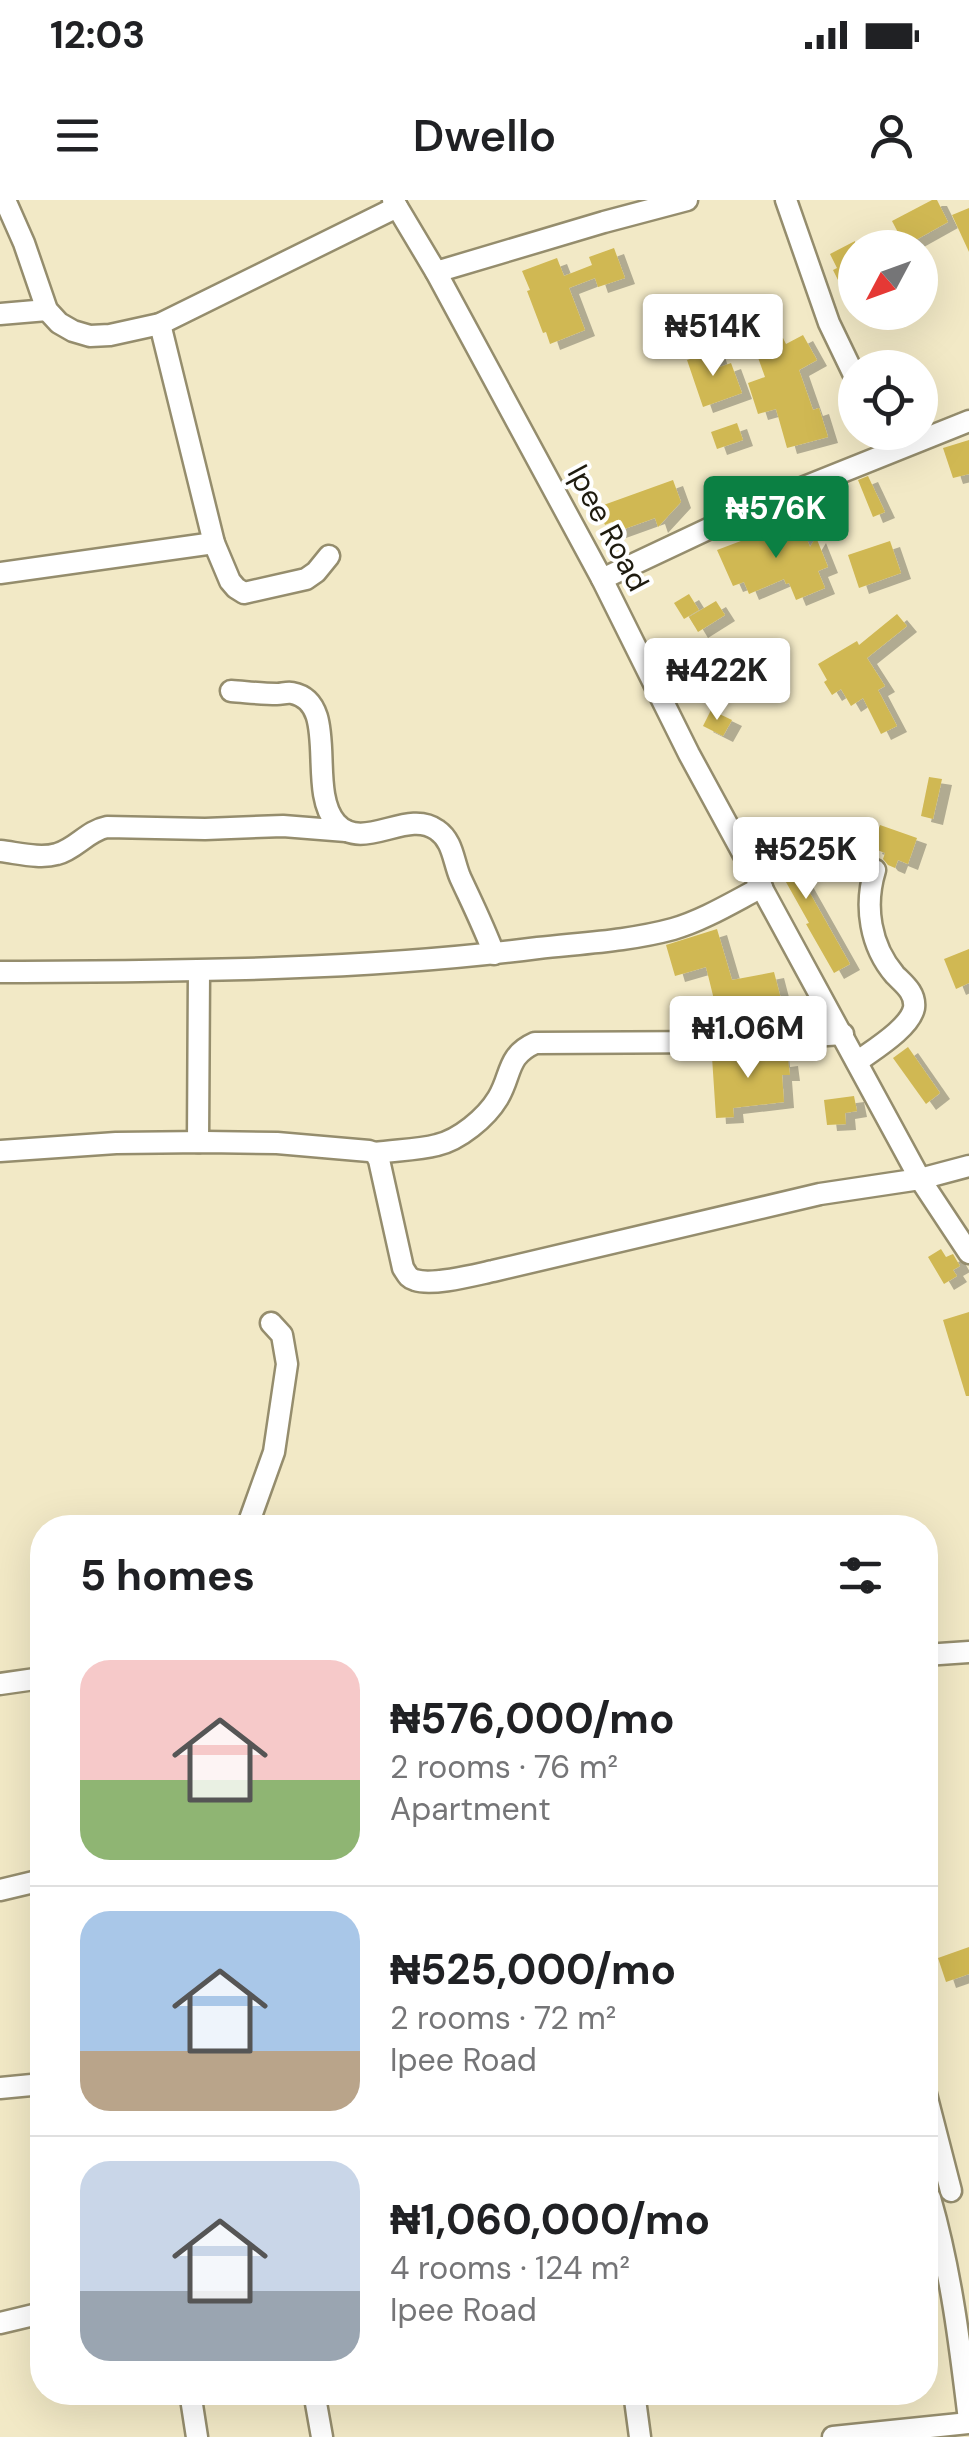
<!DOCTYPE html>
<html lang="en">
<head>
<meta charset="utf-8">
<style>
  body { margin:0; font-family:"DM Sans",sans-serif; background:#f2f2f2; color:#202124; height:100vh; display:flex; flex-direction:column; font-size:38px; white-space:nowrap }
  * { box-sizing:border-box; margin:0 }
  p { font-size:32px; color:#757577 }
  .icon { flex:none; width:55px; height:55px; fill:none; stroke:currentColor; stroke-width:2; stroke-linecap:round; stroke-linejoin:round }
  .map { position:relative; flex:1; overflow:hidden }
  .panel { position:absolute; left:30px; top:1315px; width:908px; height:890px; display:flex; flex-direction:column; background:#fff; border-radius:40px; box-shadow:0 10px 40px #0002 }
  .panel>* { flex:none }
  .needle { width:65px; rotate:229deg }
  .fabs { position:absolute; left:838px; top:30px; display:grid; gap:20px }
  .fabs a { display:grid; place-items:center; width:100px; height:100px; border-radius:50%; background:#fff; box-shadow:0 10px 40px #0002; font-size:50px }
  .price { position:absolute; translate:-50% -85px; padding:0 22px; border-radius:10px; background:#fff; color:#222; font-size:32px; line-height:65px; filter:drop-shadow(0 2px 5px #0008) }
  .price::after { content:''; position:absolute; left:50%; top:60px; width:30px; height:22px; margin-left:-15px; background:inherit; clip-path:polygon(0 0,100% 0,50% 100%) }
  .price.current { background:#0b8043; color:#fff }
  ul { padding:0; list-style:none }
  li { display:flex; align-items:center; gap:30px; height:250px; padding:0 50px }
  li+li { border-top:2px solid #e0e0e0 }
  li span { display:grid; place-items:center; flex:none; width:280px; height:200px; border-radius:30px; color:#555 }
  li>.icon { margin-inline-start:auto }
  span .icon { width:120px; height:120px; fill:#fffc; stroke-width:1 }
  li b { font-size:42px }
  h2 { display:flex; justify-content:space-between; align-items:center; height:120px; padding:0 50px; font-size:42px }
  .status { display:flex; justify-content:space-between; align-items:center; height:70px; padding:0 50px; background:#fff; direction:ltr }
  .status svg { height:28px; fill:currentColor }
  header { display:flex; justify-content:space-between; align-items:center; height:130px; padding:0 50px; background:#fff; font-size:45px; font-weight:600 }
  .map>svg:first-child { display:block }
  .building { fill:#d0b853; filter:url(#shadow) }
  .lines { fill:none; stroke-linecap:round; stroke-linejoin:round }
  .street-casing { stroke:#958d6d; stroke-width:25 }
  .street { stroke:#fff; stroke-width:20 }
  .labels { text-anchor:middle; stroke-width:8; stroke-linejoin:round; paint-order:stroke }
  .street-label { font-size:30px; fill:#1e1b0f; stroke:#fff }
</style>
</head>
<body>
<div class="status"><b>12:03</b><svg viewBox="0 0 49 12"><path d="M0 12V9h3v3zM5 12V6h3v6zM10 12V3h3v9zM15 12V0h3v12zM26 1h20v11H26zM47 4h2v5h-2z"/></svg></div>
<header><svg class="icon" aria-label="menu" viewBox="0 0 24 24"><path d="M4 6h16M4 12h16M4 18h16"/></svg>Dwello<svg class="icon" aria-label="person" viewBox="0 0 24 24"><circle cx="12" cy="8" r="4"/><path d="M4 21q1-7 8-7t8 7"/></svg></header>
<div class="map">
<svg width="969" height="2237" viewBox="0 0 969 2237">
  <defs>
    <filter id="shadow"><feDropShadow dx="10" dy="6" stdDeviation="0" flood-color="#0004"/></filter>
  </defs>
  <rect width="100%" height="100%" fill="#f2e9c6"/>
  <!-- building -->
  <g class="building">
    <polygon points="932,0 937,0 948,22 905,46 892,21"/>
    <polygon points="969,8 969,52 952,15"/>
    <polygon points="855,41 855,98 844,79 839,82 833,70 837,68 830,54"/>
    <polygon points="614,48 625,78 598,87 595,78 569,88 585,130 550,144 546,132 543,133 527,91 530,90 522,71 557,58 564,76 592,65 589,57"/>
    <polygon points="767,133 770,143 783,138 786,144 803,135 817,160 799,170 813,210 819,208 828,237 787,248 776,209 758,214 748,183 765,177 751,138"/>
    <polygon points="715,151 720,167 731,163 742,193 703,207 687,160"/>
    <polygon points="737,223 743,240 717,249 711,232"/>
    <polygon points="969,240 969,274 953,278 943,248"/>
    <polygon points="868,276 885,312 873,317 858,280"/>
    <polygon points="673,280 681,302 658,327 655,318 616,332 612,322 605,325 598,307"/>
    <polygon points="799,319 810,347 816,337 828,367 818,371 825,388 796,400 789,383 786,384 784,379 749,394 744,382 733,386 717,350"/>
    <polygon points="890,341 901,373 859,388 848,355"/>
    <polygon points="689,394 699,410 684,419 674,403"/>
    <polygon points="716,401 725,415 698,432 689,417"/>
    <polygon points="897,414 907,426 867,458 885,486 878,490 897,526 881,534 863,498 851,506 841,489 832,495 824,482 827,480 818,464 857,441 859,445"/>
    <polygon points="709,451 721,475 698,487 686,463"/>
    <polygon points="711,510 732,520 723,536 703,526"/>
    <polygon points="929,577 942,579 933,619 921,616"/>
    <polygon points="880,625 917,638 908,664 898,660 895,668 888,665 883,659 885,653 872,648"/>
    <polygon points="772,626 850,764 834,773 806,724 809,723 759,634"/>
    <polygon points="717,729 732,780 774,772 781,799 743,808 744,814 719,820 706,767 675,776 666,745"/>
    <polygon points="969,749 969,783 956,789 944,759"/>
    <polygon points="908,847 940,893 926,904 893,858"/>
    <polygon points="779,852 780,861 788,860 790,875 782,875 784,902 733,908 734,917 716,918 712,857"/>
    <polygon points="854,896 857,911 845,913 846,924 827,925 824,900"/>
    <polygon points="941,1049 946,1057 953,1054 960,1066 953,1070 957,1076 944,1084 928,1057"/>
    <polygon points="969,1112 969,1196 966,1196 943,1120"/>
    <polygon points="969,1747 969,1774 946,1782 938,1758"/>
  </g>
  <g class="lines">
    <!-- street casing -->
    <g class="street-casing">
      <g id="street">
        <polyline points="5,0 24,43 47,110 59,123 73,131 90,136 110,135 160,124 397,7"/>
        <polyline points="393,0 436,72 602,379 689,554 920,979 969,1053"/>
        <polyline points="786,0 829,123 855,177"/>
        <polyline points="436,72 604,22 687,0"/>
        <polyline points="0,114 47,110"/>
        <polyline points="160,124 214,343 230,381 236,388 244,393 306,379 316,372 329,356"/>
        <polyline points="0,373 214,343"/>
        <polyline points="602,379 757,306 969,221"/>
        <path d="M231,491c15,1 31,3 46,3 5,0 10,-2 15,-1 49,9 14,96 44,130 27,30 71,-15 101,7 16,11 16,30 23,47 12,26 24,50 34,77"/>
        <path d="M0,651c18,2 40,8 57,3 19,-5 30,-23 50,-27l98,2 78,-3 63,5"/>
        <path d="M0,772c179,-1 360,-1 538,-24 44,-5 91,-7 135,-19 31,-9 60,-27 89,-42"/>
        <path d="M857,862c16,-12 53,-34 57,-54 2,-15 -10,-24 -19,-33 -25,-29 -31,-69 -20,-105"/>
        <polyline points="198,942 199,771"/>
        <path d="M0,951l116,-8 89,-1 72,1 92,8 6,2 4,7 24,108c4,6 5,10 12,12 18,6 59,-5 78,-9l327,-77 100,-15 49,-13"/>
        <path d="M375,953c20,-3 43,-3 62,-8 22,-5 49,-27 61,-47 14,-23 8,-42 37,-55l186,-1 122,-8"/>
        <polyline points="249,1328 250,1319 274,1252 287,1164 282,1135 271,1123"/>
        <polyline points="925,1455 969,1452"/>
        <polyline points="0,1484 42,1478"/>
        <polyline points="0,1690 42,1680"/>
        <polyline points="0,1888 42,1884"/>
        <polyline points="925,1890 951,1991"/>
        <path d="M930,1998c21,73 30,147 39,222"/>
        <polyline points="0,2123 42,2113"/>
        <polyline points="190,2192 197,2237"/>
        <polyline points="314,2192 322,2237"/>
        <polyline points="634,2192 640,2237"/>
        <polyline points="833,2237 969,2223"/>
      </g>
    </g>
    <!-- street -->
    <use href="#street" class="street"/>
  </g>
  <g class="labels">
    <!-- street labels -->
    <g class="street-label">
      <text transform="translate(608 328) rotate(62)" y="10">Ipee Road</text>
    </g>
  </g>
</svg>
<div class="fabs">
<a><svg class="needle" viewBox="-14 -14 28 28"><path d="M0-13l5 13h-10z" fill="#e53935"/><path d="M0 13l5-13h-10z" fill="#757577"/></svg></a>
<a><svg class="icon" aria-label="locate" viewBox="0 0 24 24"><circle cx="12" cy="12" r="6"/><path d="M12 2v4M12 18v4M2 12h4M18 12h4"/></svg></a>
</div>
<b class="price" style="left:713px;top:179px">₦514K</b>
<b class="price current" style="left:776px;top:361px">₦576K</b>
<b class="price" style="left:717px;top:523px">₦422K</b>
<b class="price" style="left:806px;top:702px">₦525K</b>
<b class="price" style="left:748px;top:881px">₦1.06M</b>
<section class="panel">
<h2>5 homes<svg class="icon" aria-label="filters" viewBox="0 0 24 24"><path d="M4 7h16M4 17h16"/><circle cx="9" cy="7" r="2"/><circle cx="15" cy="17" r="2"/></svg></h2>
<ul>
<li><span style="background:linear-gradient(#f6c9c9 60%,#8fb573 0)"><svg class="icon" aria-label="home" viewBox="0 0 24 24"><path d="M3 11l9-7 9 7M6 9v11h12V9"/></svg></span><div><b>₦576,000/mo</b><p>2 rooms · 76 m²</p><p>Apartment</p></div></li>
<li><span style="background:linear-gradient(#a9c7e8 70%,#b9a48a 0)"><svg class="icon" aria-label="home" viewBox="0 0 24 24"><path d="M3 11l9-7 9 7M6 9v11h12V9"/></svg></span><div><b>₦525,000/mo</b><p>2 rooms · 72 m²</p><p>Ipee Road</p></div></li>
<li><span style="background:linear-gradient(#c9d6e8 65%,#9aa5b1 0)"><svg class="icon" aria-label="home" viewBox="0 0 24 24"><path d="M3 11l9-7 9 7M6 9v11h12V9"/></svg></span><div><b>₦1,060,000/mo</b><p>4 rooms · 124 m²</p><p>Ipee Road</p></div></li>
</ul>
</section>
</div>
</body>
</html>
